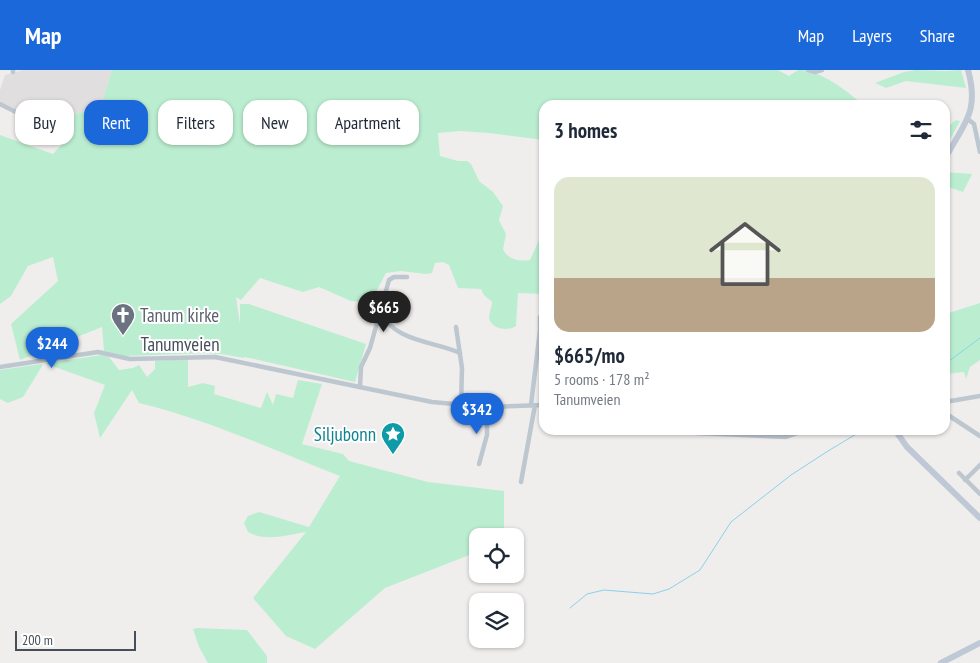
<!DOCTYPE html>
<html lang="en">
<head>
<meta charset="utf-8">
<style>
  body { margin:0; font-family:"PT Sans Narrow",sans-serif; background:#f2f2f3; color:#1f2937; height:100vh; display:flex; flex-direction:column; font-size:19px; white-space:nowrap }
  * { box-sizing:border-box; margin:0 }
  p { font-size:16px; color:#747a83 }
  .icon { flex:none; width:28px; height:28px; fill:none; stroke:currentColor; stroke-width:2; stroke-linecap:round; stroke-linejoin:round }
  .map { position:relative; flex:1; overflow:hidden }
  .panel { position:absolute; left:539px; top:30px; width:411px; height:335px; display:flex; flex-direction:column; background:#fff; border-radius:15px; box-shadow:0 1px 4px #0004 }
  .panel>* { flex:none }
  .banner { position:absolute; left:15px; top:30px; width:449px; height:45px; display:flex; gap:10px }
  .fabs { position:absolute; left:469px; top:458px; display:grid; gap:10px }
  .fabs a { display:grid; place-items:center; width:55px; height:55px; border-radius:10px; background:#fff; box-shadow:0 1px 4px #0004; font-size:25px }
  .scale { position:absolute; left:15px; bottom:12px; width:121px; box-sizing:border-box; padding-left:5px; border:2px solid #454f5a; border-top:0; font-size:14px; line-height:18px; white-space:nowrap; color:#454f5a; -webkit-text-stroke:4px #fff; paint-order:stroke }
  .price { position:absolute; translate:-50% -42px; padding:0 11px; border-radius:18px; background:#1b68db; color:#fff; font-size:16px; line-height:32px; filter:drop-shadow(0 1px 2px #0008) }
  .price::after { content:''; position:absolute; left:50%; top:30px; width:15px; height:11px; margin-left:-8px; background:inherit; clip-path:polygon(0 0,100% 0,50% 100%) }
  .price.on { background:#222; color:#fff }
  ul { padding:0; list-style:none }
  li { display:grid; align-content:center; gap:10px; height:265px; padding:0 15px }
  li+li { border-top:1px solid #e0e1e3 }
  li span { display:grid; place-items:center; height:155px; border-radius:15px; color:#555 }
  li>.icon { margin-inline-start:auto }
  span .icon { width:90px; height:90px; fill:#fffc; stroke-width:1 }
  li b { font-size:21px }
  h2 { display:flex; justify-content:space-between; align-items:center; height:60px; padding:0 15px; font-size:21px }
  .chip { padding:0 18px; border-radius:15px; background:#fff; box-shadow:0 1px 4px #0004; font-size:18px; line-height:45px }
  .chip.on { background:#1b68db; color:#fff }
  header { display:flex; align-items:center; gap:30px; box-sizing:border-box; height:70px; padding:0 25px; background:#1b68db; color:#fff }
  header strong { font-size:24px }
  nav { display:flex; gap:28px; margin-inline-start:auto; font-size:18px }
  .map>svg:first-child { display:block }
  .education { fill:#e1dedf }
  .green { fill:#bbeed0 }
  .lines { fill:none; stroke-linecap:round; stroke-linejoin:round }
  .stream { stroke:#88d2ea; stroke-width:1 }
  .street { stroke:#bdc7cf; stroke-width:4.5 }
  .secondary { stroke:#bfc9d6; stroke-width:6 }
  .labels { text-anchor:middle; stroke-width:4; stroke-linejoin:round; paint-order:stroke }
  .worship-label { font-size:19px; fill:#5b616d; stroke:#fff; text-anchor:start }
  .street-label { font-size:19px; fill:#454f5a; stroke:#fff }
  .culture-label { font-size:19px; fill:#0d838f; stroke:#fff; text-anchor:end }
</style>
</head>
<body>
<header>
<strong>Map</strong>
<nav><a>Map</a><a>Layers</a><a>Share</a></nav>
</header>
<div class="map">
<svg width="980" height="593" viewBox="0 0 980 593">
  <rect width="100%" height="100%" fill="#f0eded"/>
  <!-- education -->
  <polygon class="education" points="23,0 112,0 101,36 87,42 63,45 46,44 31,38 23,39 21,42 0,32 0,20 5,5"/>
  <!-- green -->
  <g class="green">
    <path d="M112,0h666l11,6c3,-2 7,-5 10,-6 23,0 48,22 65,35h-320v35l-55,-7 -29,-2 -22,2 2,23 18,5h9l4,3 8,17 14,11 10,14 -4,14 7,14 -3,15c4,10 17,13 27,11l9,-20 5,-4v58l-26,-1 -2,33c-8,6 -25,3 -27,-8 0,-6 3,-11 3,-16l-8,-7 -3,-6 -23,-1 -9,-23 -6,-3 -8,1 -3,10 -6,1 -25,-3 -15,2 -10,19 -9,10 -16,-1 -32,-14 -16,5 -43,-14 -19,22 -5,-3 4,27v-20h9l117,40 -11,38 -110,-25 -1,1 -22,-4 -17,-1 -80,3 -21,-5 -2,-24 -82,33 -9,-36 47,-43 -5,-24 -25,9 -17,30 -11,8v-169l53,19 11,-12 2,-6 -45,-24 2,-3c10,-3 14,3 23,5 17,4 39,-1 55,-8z"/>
    <polygon points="916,0 945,1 961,0 966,18 906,11 886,18 875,13 904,2"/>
    <path d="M956,50l4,1 -15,28c0,-13 -1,-21 11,-29z"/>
    <polygon points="945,102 972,104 963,122 945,116"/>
    <polygon points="980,233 980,290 970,297 966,309 964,302 945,304 945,241 949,243"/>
    <path d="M102,285l7,2 10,13 14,-2 6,-3 8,12 8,-8v-8l33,-2v28l15,-4 12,3 -1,8 47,14 6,-16 6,13 3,-11 17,4 5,-18 24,4 -20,60 41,10 6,7 79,21 76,9v45h-26l-1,16 -92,36 -70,61 -29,-13 -33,-38 53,-66c-19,3 -40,10 -58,0l-4,-9 4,-7 11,-4 50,15 31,-51c-66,-26 -131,-56 -201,-73l-7,-13 -32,48 -6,-25 11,-28 -61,-22 -21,34 -15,6 -8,-4v-29z"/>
    <polygon points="197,558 247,560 267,586 267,593 208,593 199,577 193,559"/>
  </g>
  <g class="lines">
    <!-- stream -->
    <g class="stream">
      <polyline points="945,294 980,268"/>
      <polyline points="570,538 587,524 604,520 653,524 669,519 700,500 731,452 791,405 828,381 863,360"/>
    </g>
    <!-- street -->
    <g class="street">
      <polyline points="808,0 815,2 822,0"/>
      <polyline points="13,2 13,0"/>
      <polyline points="0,34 63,66"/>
      <polyline points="969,50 974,54 980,82"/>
      <path d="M380,243c6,3 6,7 10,12 4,4 9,7 13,9 18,9 39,11 57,19"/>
      <polyline points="456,257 462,298 461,335"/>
      <polyline points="0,297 98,282 130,289 215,287 432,332 487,337 544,335"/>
      <polyline points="360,317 361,297 370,278 389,210 394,207 407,207"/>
      <polyline points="945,332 980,326"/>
      <polyline points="531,335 540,260 540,247"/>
      <polyline points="945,343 980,366"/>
      <polyline points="685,360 697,363 786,367 806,360"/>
      <polyline points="479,394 487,365 487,337"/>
      <polyline points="959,403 980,424"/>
      <polyline points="965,410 980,395"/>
      <polyline points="521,412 535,335"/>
    </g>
    <!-- secondary -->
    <g class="secondary">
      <path d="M945,89c18,-35 35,-46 23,-89"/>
      <polyline points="895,360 907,377 980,448"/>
      <polyline points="941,593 980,573"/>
    </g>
  </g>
  <!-- icons -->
  <defs>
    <g id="church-pin" transform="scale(1.25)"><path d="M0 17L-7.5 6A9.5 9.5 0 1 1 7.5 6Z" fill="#6b7280" stroke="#fff"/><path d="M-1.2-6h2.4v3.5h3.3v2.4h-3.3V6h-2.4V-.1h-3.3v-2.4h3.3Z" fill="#fff"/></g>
    <g id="sight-pin" transform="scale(1.25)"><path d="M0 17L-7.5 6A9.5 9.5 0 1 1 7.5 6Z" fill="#0f9aa8" stroke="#fff"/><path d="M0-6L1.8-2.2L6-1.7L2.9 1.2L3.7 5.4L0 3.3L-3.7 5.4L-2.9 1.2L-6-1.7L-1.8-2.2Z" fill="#fff"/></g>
  </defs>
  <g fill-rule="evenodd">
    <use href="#church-pin" x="123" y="245"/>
    <use href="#sight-pin" x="393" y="364"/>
  </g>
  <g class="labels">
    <!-- worship labels -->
    <g class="worship-label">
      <text x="140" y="252">Tanum kirke</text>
    </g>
    <!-- street labels -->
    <g class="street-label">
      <text x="180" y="281">Tanumveien</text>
    </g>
    <!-- culture labels -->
    <g class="culture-label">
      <text x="376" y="371">Siljubonn</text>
    </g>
  </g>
</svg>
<div class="fabs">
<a><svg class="icon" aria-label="locate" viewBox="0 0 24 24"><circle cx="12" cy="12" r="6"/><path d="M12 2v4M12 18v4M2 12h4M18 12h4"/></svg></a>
<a><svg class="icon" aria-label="layers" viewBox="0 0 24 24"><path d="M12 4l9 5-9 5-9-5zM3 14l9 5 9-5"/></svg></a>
</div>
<div class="scale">200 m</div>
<b class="price on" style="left:384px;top:263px">$665</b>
<b class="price" style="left:52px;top:299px">$244</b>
<b class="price" style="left:477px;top:365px">$342</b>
<div class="banner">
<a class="chip">Buy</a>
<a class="chip on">Rent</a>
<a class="chip">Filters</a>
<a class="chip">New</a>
<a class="chip">Apartment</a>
</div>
<section class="panel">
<h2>3 homes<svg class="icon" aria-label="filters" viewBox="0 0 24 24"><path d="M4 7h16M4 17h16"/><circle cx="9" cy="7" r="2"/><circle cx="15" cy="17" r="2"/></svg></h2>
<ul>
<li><span style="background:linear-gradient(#dfe7d0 65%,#b9a48a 0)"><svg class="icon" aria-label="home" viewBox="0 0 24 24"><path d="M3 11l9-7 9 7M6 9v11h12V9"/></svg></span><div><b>$665/mo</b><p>5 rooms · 178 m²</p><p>Tanumveien</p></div></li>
</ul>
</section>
</div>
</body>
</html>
